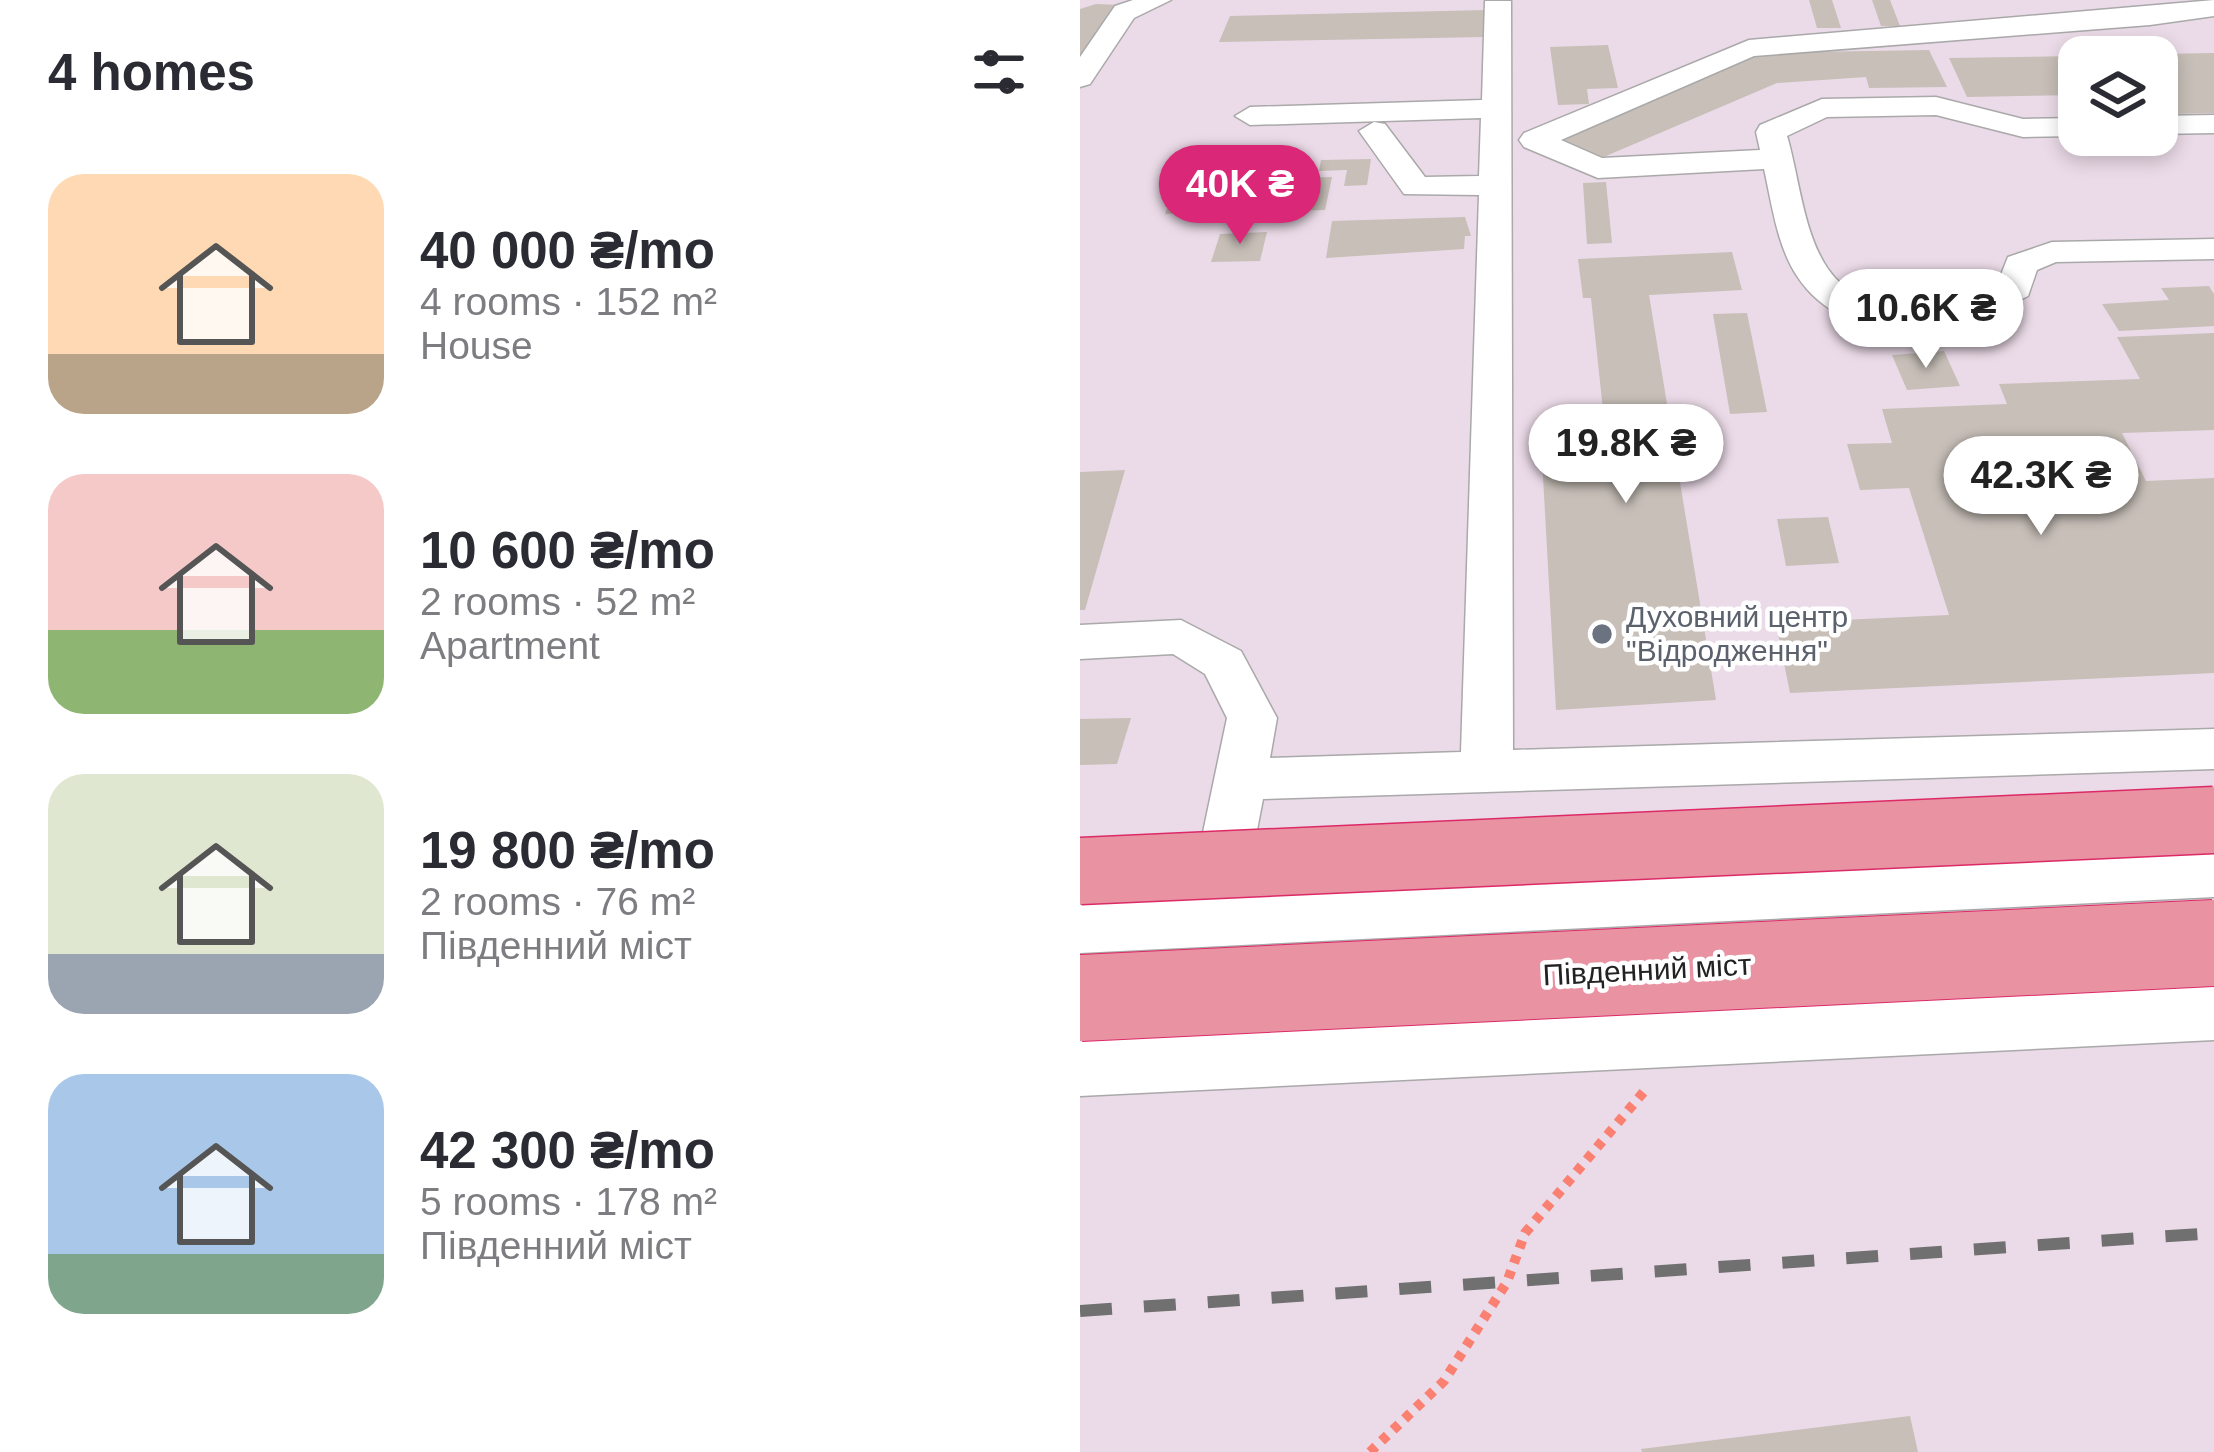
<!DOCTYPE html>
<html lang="en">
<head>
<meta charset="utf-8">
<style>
  body { margin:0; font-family:Arial,sans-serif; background:#f7f7f7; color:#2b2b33; height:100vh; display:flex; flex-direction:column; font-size:45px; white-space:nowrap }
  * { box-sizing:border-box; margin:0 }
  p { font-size:39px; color:#7c7c81 }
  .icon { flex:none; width:66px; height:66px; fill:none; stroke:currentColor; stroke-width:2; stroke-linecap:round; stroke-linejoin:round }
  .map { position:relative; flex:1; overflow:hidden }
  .drawer { display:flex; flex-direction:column; background:#fff; width:1080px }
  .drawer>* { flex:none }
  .fabs { position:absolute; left:978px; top:36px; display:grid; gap:24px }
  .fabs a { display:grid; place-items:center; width:120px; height:120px; border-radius:24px; background:#fff; box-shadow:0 6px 18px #0003; font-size:60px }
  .price { position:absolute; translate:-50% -102px; padding:0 27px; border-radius:42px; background:#fff; color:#222; font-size:39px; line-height:78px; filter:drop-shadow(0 3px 6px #0008) }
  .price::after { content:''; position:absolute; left:50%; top:72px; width:36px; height:27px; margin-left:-18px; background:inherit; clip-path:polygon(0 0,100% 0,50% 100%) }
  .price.selected { background:#db2777; color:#fff }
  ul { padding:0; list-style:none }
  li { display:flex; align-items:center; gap:36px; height:300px; padding:0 48px }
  li span { display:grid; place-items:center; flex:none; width:336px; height:240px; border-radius:36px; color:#555 }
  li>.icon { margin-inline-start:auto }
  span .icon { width:144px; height:144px; fill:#fffc; stroke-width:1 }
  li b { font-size:51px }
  h2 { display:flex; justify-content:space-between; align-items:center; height:144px; padding:0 48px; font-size:51px }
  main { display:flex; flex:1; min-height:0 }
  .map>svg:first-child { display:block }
  .industrial { fill:#ebdbe8; fill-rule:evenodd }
  .building { fill:#c7bfb8 }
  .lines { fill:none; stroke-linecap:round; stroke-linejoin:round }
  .minor-casing { stroke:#a9a9a9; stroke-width:3 }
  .path { stroke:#fa8072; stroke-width:10; stroke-dasharray:8 8; stroke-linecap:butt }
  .minor { fill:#fff; fill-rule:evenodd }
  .rail { stroke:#707070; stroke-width:12; stroke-dasharray:32 32; stroke-linecap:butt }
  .highway-bridge-far1-casing { stroke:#dc2a67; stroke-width:69; stroke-linecap:butt }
  .highway-bridge-casing { stroke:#dc2a67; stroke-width:88; stroke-linecap:butt }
  .highway-bridge-far1 { stroke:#e892a2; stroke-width:66 }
  .highway-bridge { stroke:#e892a2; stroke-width:86 }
  .worship-dot { fill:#6b7280; stroke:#fff; stroke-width:4.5 }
  .labels { text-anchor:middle; stroke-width:9; stroke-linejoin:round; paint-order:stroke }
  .worship-label { font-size:30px; fill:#5b616d; stroke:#fff; text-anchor:start }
  .street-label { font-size:30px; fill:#222; stroke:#fff }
</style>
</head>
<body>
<main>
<section class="drawer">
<h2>4 homes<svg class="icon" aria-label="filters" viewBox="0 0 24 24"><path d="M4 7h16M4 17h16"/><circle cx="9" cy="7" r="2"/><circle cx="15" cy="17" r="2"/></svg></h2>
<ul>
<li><span style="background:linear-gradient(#ffd9b3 75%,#b9a48a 0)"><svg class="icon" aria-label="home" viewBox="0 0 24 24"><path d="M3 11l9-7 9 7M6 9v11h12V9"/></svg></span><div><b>40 000 ₴/mo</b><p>4 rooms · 152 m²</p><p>House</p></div></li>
<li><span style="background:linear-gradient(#f6c9c9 65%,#8fb573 0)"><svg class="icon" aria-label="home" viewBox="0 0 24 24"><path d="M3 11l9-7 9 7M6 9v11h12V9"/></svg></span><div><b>10 600 ₴/mo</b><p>2 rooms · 52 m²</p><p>Apartment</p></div></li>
<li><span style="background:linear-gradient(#dfe7d0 75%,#9aa5b1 0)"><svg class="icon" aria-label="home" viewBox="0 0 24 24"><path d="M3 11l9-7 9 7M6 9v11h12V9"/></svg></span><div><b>19 800 ₴/mo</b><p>2 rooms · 76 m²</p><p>Південний міст</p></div></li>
<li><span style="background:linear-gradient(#a9c7e8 75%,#7fa58c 0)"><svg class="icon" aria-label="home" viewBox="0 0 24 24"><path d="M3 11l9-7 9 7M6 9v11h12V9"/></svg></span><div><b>42 300 ₴/mo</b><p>5 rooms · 178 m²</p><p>Південний міст</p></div></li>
</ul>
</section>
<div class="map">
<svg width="1134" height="1452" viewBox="0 0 1134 1452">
  <rect width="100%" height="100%" fill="#f2efe9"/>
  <!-- industrial -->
  <path class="industrial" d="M0,0h1134v1452h-1134zM999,57h78v78h-78z"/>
  <!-- building -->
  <g class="building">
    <polygon points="729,0 752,0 761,28 737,28"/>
    <polygon points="792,0 810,0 820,26 801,26"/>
    <polygon points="16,4 41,5 0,57 0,9"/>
    <polygon points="407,10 405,37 139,42 150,16"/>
    <polygon points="528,45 538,88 507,89 509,104 478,105 470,47"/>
    <polygon points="849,50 867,87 789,88 786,77 697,83 519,159 473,139 672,53"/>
    <polygon points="1134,53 1134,113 1094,114 1077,93 1077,54"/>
    <polygon points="999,56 999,95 887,97 869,58"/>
    <polygon points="291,159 287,185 264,186 267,170 239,171 241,160"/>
    <polygon points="252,177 245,210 85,214 91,197 123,196 128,180"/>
    <polygon points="526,182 532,243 507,244 503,183"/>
    <polygon points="385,217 391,236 385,236 384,249 246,258 252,221"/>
    <polygon points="187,232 180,261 131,262 140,234"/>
    <polygon points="652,252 662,290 569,295 636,700 476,710 460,423 524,419 511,298 503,298 498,259"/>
    <polygon points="1129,286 1134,294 1134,326 1039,331 1022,304 1089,300 1081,288"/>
    <polygon points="667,313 687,412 650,414 633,314"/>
    <polygon points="1134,333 1134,430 1042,433 1066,481 1134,478 1134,673 710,693 696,623 869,615 829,488 780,490 767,444 812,443 802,409 927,404 919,384 1060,379 1037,337"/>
    <polygon points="864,351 880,386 827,390 812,355"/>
    <polygon points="45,470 5,610 0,610 0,472"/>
    <polygon points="748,517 759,563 706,566 697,519"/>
    <polygon points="51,718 37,764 0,765 0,719"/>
    <polygon points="830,1416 838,1452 562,1452 561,1449"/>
  </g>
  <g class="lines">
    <!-- minor casing -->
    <g class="minor-casing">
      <g id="minor">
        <polygon points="53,0 91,0 54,18 10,84 0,87 0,57 35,6"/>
        <path d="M1134,0v16l-64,9 -396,31 -193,84 41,18 158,-8 -4,-18 4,-7 62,-26 114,-2 87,22 56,-1v17h5l-5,1 -56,1 -87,-22 -109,2 -40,19c12,40 16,97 41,133 39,55 119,40 170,13l10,-25 44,-15 162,-3v20l-158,3 -19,8 -9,26c-68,36 -181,57 -231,-20 -20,-30 -25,-72 -33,-107l-166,9 -74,-31 -5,-7 5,-7 225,-93z"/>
        <polygon points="405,1 431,1 433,750 1134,729 1134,769 183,799 164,897 1134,851 1134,897 0,953 0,905 109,899 147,718 125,674 93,654 0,659 0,625 101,620 161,651 197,718 190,758 381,752 399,195 324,194 279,131 294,122 305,124 345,177 399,176 401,118 170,125 155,116 170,107 402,100"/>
        <polygon points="1134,115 1134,133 1077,134 1077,116"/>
        <polygon points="1134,986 1134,1040 0,1096 0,1038"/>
      </g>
    </g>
    <!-- path -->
    <polyline class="path" points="290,1452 364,1381 427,1282 445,1233 567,1088"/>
    <!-- minor -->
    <use href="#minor" class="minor"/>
    <!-- rail -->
    <polyline class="rail" points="0,1311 1134,1233"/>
    <!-- highway-bridge-far1 casing -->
    <g class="highway-bridge-far1-casing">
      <polyline id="highway-bridge-far1" points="0,871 1134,820"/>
    </g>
    <!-- highway-bridge casing -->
    <g class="highway-bridge-casing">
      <polyline id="highway-bridge" points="0,998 1134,943"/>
    </g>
    <!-- highway-bridge-far1 -->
    <use href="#highway-bridge-far1" class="highway-bridge-far1"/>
    <!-- highway-bridge -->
    <use href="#highway-bridge" class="highway-bridge"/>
  </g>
  <!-- markers -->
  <circle class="worship-dot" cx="522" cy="634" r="12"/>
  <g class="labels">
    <!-- worship labels -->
    <g class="worship-label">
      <text x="546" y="627">Духовний центр<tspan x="546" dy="34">"Відродження"</tspan></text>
    </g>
    <!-- street labels -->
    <g class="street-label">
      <text transform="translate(567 970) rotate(-3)" y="10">Південний міст</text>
    </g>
  </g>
</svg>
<div class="fabs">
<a><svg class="icon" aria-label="layers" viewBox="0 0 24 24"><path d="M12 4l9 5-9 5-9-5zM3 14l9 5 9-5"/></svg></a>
</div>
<b class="price selected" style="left:160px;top:247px">40K ₴</b>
<b class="price" style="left:846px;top:371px">10.6K ₴</b>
<b class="price" style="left:546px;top:506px">19.8K ₴</b>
<b class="price" style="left:961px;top:538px">42.3K ₴</b>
</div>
</main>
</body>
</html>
